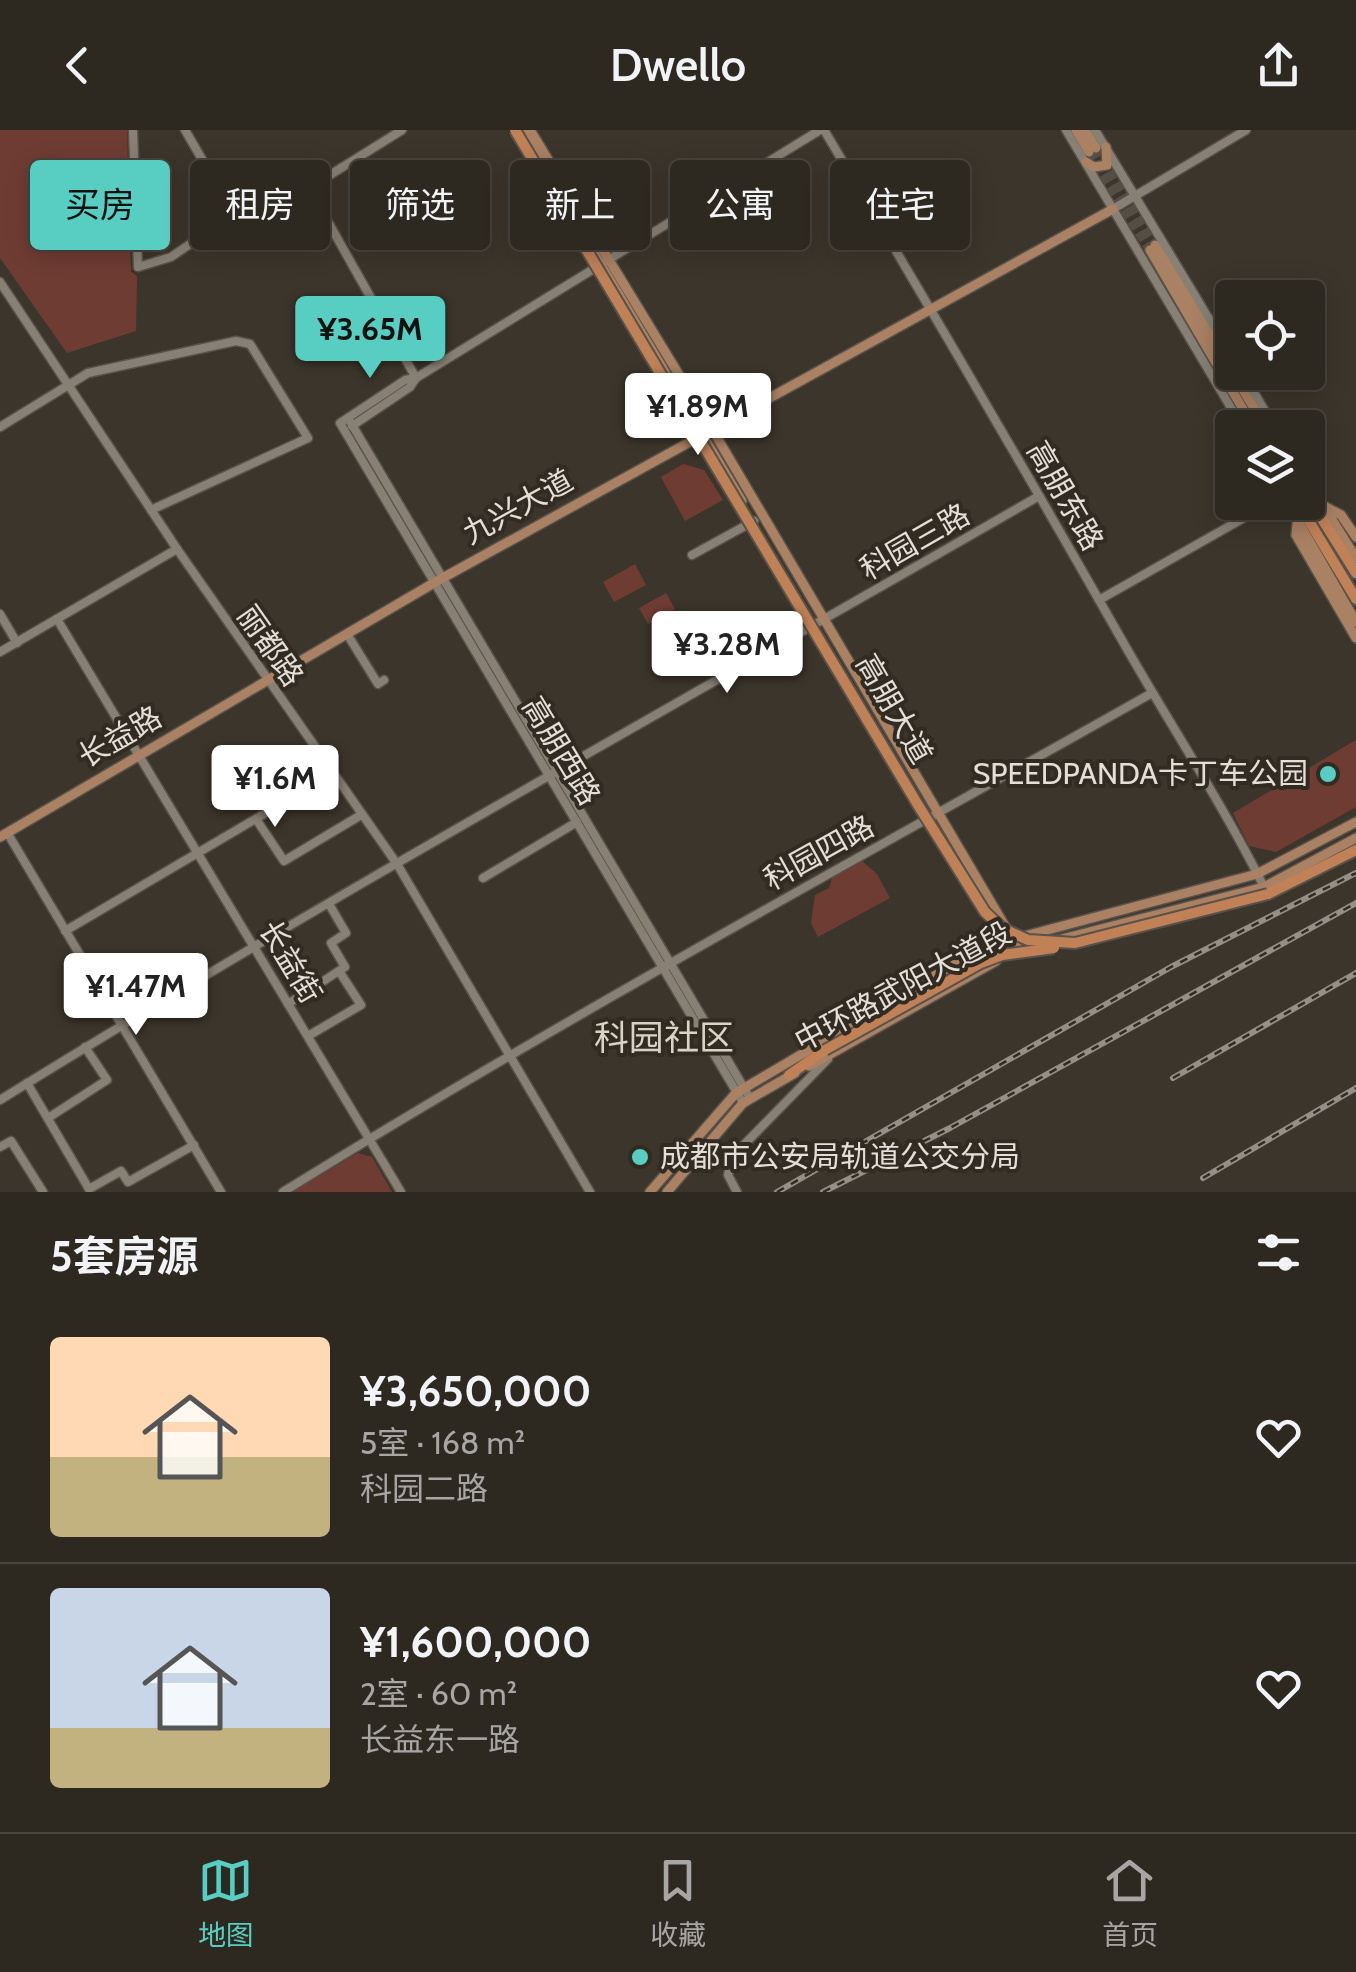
<!DOCTYPE html>
<html lang="zh">
<head>
<meta charset="utf-8">
<style>
  body { margin:0; font-family:Cabin,"Noto Sans SC",sans-serif; background:#353029; color:#f1f3f6; height:100vh; display:flex; flex-direction:column; font-size:38px; white-space:nowrap }
  * { box-sizing:border-box; margin:0 }
  p { font-size:32px; color:#a7a6a5 }
  .icon { flex:none; width:55px; height:55px; fill:none; stroke:currentColor; stroke-width:2; stroke-linecap:round; stroke-linejoin:round }
  .map { position:relative; height:1062px; overflow:hidden }
  .details { display:flex; flex-direction:column; background:#2d2820; flex:1 }
  .details>* { flex:none }
  .guide { position:absolute; left:30px; top:30px; width:1298px; height:90px; display:flex; gap:20px }
  .controls { position:absolute; left:1215px; top:150px; display:grid; gap:20px }
  .controls a { display:grid; place-items:center; width:110px; height:110px; border-radius:10px; background:#2d2820; box-shadow:0 5px 25px #0003,0 0 0 2px #48443e; font-size:50px }
  .price { position:absolute; translate:-50% -85px; padding:0 22px; border-radius:10px; background:#fff; color:#222; font-size:32px; line-height:65px; filter:drop-shadow(0 2px 5px #0008) }
  .price::after { content:''; position:absolute; left:50%; top:60px; width:30px; height:22px; margin-left:-15px; background:inherit; clip-path:polygon(0 0,100% 0,50% 100%) }
  .price.selected { background:#57cec1; color:#111 }
  ul { padding:0; list-style:none }
  li { display:flex; align-items:center; gap:30px; height:250px; padding:0 50px }
  li+li { border-top:2px solid #48443e }
  li span { display:grid; place-items:center; flex:none; width:280px; height:200px; border-radius:10px; color:#555 }
  li>.icon { margin-inline-start:auto }
  span .icon { width:120px; height:120px; fill:#fffc; stroke-width:1 }
  li b { font-size:42px }
  h2 { display:flex; justify-content:space-between; align-items:center; height:120px; padding:0 50px; font-size:42px }
  .pill { padding:0 35px; border-radius:10px; background:#2d2820; box-shadow:0 5px 25px #0003,0 0 0 2px #48443e; font-size:35px; line-height:90px }
  .pill.selected { background:#57cec1; color:#111 }
  header { display:flex; justify-content:space-between; align-items:center; height:130px; padding:0 50px; background:#2d2820; font-size:45px; font-weight:600 }
  .menu { display:flex; justify-content:space-around; align-items:center; height:140px; border-top:2px solid #48443e; background:#2d2820; font-size:28px; color:#a7a6a5 }
  .menu a { display:grid; justify-items:center; gap:5px }
  .menu .selected { color:#57cec1 }
  .map>svg:first-child { display:block }
  .green { fill:#6f3c33 }
  .lines { fill:none; stroke-linecap:round; stroke-linejoin:round }
  .major-tunnel { stroke:#554e45; stroke-width:9; stroke-dasharray:9 4.5; stroke-linecap:butt }
  .minor-casing { stroke:#59524a; stroke-width:11 }
  .major-casing { stroke:#59524a; stroke-width:12 }
  .highway-casing { stroke:#59524a; stroke-width:14 }
  .minor { stroke:#888075; stroke-width:8 }
  .major { stroke:#aa8163; stroke-width:9 }
  .highway { stroke:#c18157; stroke-width:10 }
  .rail-casing { stroke:#958f87; stroke-width:6 }
  .rail { stroke:#322b21; stroke-width:2.5; stroke-dasharray:8; stroke-linecap:butt }
  .highway-bridge-casing { stroke:#59524a; stroke-width:14; stroke-linecap:butt }
  .highway-bridge { stroke:#c18157; stroke-width:10 }
  .poi-dot { fill:#57cec1; stroke:#322b21; stroke-width:4 }
  .labels { text-anchor:middle; stroke-width:8; stroke-linejoin:round; paint-order:stroke }
  .street-label { font-size:30px; fill:#e3ded8; stroke:#322b21 }
  .poi-label { font-size:30px; fill:#e3ded8; stroke:#322b21; text-anchor:end }
  .quarter-label { font-size:35px; fill:#dbd2c6; stroke:#322b21 }
</style>
</head>
<body>
<header><svg class="icon" aria-label="back" viewBox="0 0 24 24"><path d="M15 5l-7 7 7 7"/></svg>Dwello<svg class="icon" aria-label="share" viewBox="0 0 24 24"><path d="M12 15V3M7 8l5-5 5 5M5 13v7h14v-7"/></svg></header>
<div class="map">
<svg width="1356" height="1062" viewBox="0 0 1356 1062">
  <rect width="100%" height="100%" fill="#3c352b"/>
  <!-- green -->
  <g class="green">
    <polygon points="0,0 127,0 131,142 137,146 136,201 67,223 0,128"/>
    <polygon points="683,334 704,340 723,370 685,391 661,347"/>
    <polygon points="635,434 646,455 614,472 603,452"/>
    <polygon points="666,463 675,479 648,494 639,478"/>
    <polygon points="1356,610 1356,677 1276,722 1249,716 1233,683"/>
    <polygon points="862,731 877,744 890,768 818,807 811,793 815,765 829,758 832,748"/>
    <polygon points="358,1023 372,1027 392,1062 292,1062"/>
  </g>
  <g class="lines">
    <!-- major-tunnel -->
    <g class="major-tunnel">
      <polyline points="1096,18 1155,115"/>
      <polyline points="1089,22 1150,120"/>
    </g>
    <!-- minor casing -->
    <g class="minor-casing">
      <g id="minor">
        <polyline points="133,0 138,137 171,127 234,84"/>
        <polyline points="185,0 242,98 255,102 312,66"/>
        <polyline points="402,0 309,58 416,248 820,0"/>
        <path d="M824,0c103,172 204,345 303,519 46,80 96,156 137,238"/>
        <polyline points="1066,0 1243,298"/>
        <polyline points="1095,0 1232,227"/>
        <polyline points="1113,79 1246,0"/>
        <polyline points="0,152 177,419 397,734 590,1062"/>
        <polyline points="1242,242 1275,298"/>
        <polyline points="416,248 405,250 340,293 743,973"/>
        <polyline points="348,288 750,968"/>
        <polyline points="352,296 410,257 416,248"/>
        <polyline points="0,297 88,243 236,211 250,214 308,308 151,380"/>
        <polyline points="1308,350 1321,373"/>
        <polyline points="1288,372 1298,390"/>
        <polyline points="692,425 754,391"/>
        <polyline points="1099,470 1272,372"/>
        <polyline points="0,484 17,513"/>
        <polyline points="57,489 401,1062"/>
        <polyline points="347,504 378,554 384,550"/>
        <polyline points="0,522 177,419"/>
        <polyline points="256,689 284,731 361,685"/>
        <polyline points="8,704 221,1062"/>
        <polyline points="483,748 577,692"/>
        <polyline points="65,801 332,644"/>
        <polyline points="288,874 345,837 331,813 346,803 329,774"/>
        <polyline points="308,906 361,875 339,841"/>
        <polyline points="27,953 89,1059 121,1041 128,1052 194,1015"/>
        <path d="M0,970c341,-211 692,-404 1039,-604"/>
        <polyline points="48,988 107,950 85,917"/>
        <polyline points="0,1017 11,1011 43,1062"/>
        <path d="M283,1062c284,-176 578,-335 869,-499"/>
        <polyline points="737,1062 728,1045 732,1027 828,929"/>
      </g>
    </g>
    <!-- major casing -->
    <g class="major-casing">
      <g id="major">
        <polyline points="530,0 712,299 1019,820"/>
        <polyline points="1076,0 1089,22"/>
        <polyline points="1085,0 1096,18"/>
        <polyline points="522,2 742,371"/>
        <polyline points="1086,32 1094,37 1107,35 1106,17"/>
        <polyline points="1155,115 1266,298"/>
        <polyline points="1150,120 1254,298"/>
        <polyline points="1309,368 1341,385 1356,407"/>
        <polyline points="1299,375 1296,405 1356,508"/>
        <polyline points="1323,375 1356,428"/>
        <polyline points="1298,391 1356,492"/>
        <polyline points="0,707 439,450 1113,79"/>
        <polyline points="992,793 1009,823"/>
        <polyline points="1021,807 1257,744 1356,692"/>
        <polyline points="1058,810 1264,757 1356,708"/>
        <polyline points="809,936 996,831"/>
        <polyline points="650,1062 736,963 985,816 1006,811"/>
        <polyline points="667,1062 743,973 795,943"/>
      </g>
    </g>
    <!-- highway casing -->
    <g class="highway-casing">
      <g id="highway">
        <polyline points="1310,370 1356,443"/>
        <polyline points="1300,376 1356,469"/>
        <polyline points="1268,764 1356,720"/>
        <polyline points="789,945 825,920"/>
      </g>
    </g>
    <!-- minor -->
    <use href="#minor" class="minor"/>
    <!-- major -->
    <use href="#major" class="major"/>
    <!-- highway -->
    <use href="#highway" class="highway"/>
    <!-- rail casing -->
    <g class="rail-casing">
      <g id="rail">
        <polyline points="1173,948 1356,843"/>
        <polyline points="1203,1048 1356,958"/>
        <polyline points="777,1062 1171,837 1356,743"/>
        <polyline points="823,1062 950,998 1356,773"/>
      </g>
    </g>
    <!-- rail -->
    <use href="#rail" class="rail"/>
    <!-- highway-bridge casing -->
    <g class="highway-bridge-casing">
      <g id="highway-bridge">
        <polyline points="515,0 918,675 985,782 1002,798 1028,810 1075,813 1268,764"/>
        <polyline points="825,920 981,833 1002,825 1054,818"/>
      </g>
    </g>
    <!-- highway-bridge -->
    <use href="#highway-bridge" class="highway-bridge"/>
  </g>
  <!-- markers -->
  <g class="poi-dot">
    <circle cx="1328" cy="644" r="10"/>
    <circle cx="640" cy="1027" r="10"/>
  </g>
  <g class="labels">
    <!-- street labels -->
    <g class="street-label">
      <text transform="translate(1065 366) rotate(60)" y="10">高朋东路</text>
      <text transform="translate(518 377) rotate(-29)" y="10">九兴大道</text>
      <text transform="translate(915 412) rotate(-30)" y="10">科园三路</text>
      <text transform="translate(270 516) rotate(55)" y="10">丽都路</text>
      <text transform="translate(894 579) rotate(60)" y="10">高朋大道</text>
      <text transform="translate(120 607) rotate(-30)" y="10">长益路</text>
      <text transform="translate(561 621) rotate(59)" y="10">高朋西路</text>
      <text transform="translate(819 723) rotate(-29)" y="10">科园四路</text>
      <text transform="translate(290 832) rotate(59)" y="10">长益街</text>
      <text transform="translate(903 857) rotate(-28)" y="10">中环路武阳大道段</text>
    </g>
    <!-- poi labels -->
    <g class="poi-label">
      <text x="1308" y="654">SPEEDPANDA卡丁车公园</text>
      <text x="660" y="1037" text-anchor="start">成都市公安局轨道公交分局</text>
    </g>
    <!-- quarter labels -->
    <g class="quarter-label">
      <text x="664" y="920">科园社区</text>
    </g>
  </g>
</svg>
<div class="controls">
<a><svg class="icon" aria-label="locate" viewBox="0 0 24 24"><circle cx="12" cy="12" r="6"/><path d="M12 2v4M12 18v4M2 12h4M18 12h4"/></svg></a>
<a><svg class="icon" aria-label="layers" viewBox="0 0 24 24"><path d="M12 4l9 5-9 5-9-5zM3 14l9 5 9-5"/></svg></a>
</div>
<b class="price selected" style="left:370px;top:251px">¥3.65M</b>
<b class="price" style="left:698px;top:328px">¥1.89M</b>
<b class="price" style="left:727px;top:566px">¥3.28M</b>
<b class="price" style="left:275px;top:700px">¥1.6M</b>
<b class="price" style="left:136px;top:908px">¥1.47M</b>
<div class="guide">
<a class="pill selected">买房</a>
<a class="pill">租房</a>
<a class="pill">筛选</a>
<a class="pill">新上</a>
<a class="pill">公寓</a>
<a class="pill">住宅</a>
</div>
</div>
<section class="details">
<h2>5套房源<svg class="icon" aria-label="filters" viewBox="0 0 24 24"><path d="M4 7h16M4 17h16"/><circle cx="9" cy="7" r="2"/><circle cx="15" cy="17" r="2"/></svg></h2>
<ul>
<li><span style="background:linear-gradient(#ffd9b3 60%,#c2b280 0)"><svg class="icon" aria-label="home" viewBox="0 0 24 24"><path d="M3 11l9-7 9 7M6 9v11h12V9"/></svg></span><div><b>¥3,650,000</b><p>5室 · 168 m²</p><p>科园二路</p></div><svg class="icon" aria-label="heart" viewBox="0 0 24 24"><path d="M12 20l-8-8c-3-5 5-10 8-4 3-6 11-1 8 4z"/></svg></li>
<li><span style="background:linear-gradient(#c9d6e8 70%,#c2b280 0)"><svg class="icon" aria-label="home" viewBox="0 0 24 24"><path d="M3 11l9-7 9 7M6 9v11h12V9"/></svg></span><div><b>¥1,600,000</b><p>2室 · 60 m²</p><p>长益东一路</p></div><svg class="icon" aria-label="heart" viewBox="0 0 24 24"><path d="M12 20l-8-8c-3-5 5-10 8-4 3-6 11-1 8 4z"/></svg></li>
</ul>
</section>
<nav class="menu">
<a class="selected"><svg class="icon" aria-label="map" viewBox="0 0 24 24"><path d="M3 6l6-2 6 2 6-2v14l-6 2-6-2-6 2zM9 4v14M15 6v14"/></svg>地图</a>
<a><svg class="icon" aria-label="saved" viewBox="0 0 24 24"><path d="M7 4h10v16l-5-4-5 4z"/></svg>收藏</a>
<a><svg class="icon" aria-label="home" viewBox="0 0 24 24"><path d="M3 11l9-7 9 7M6 9v11h12V9"/></svg>首页</a>
</nav>
</body>
</html>
